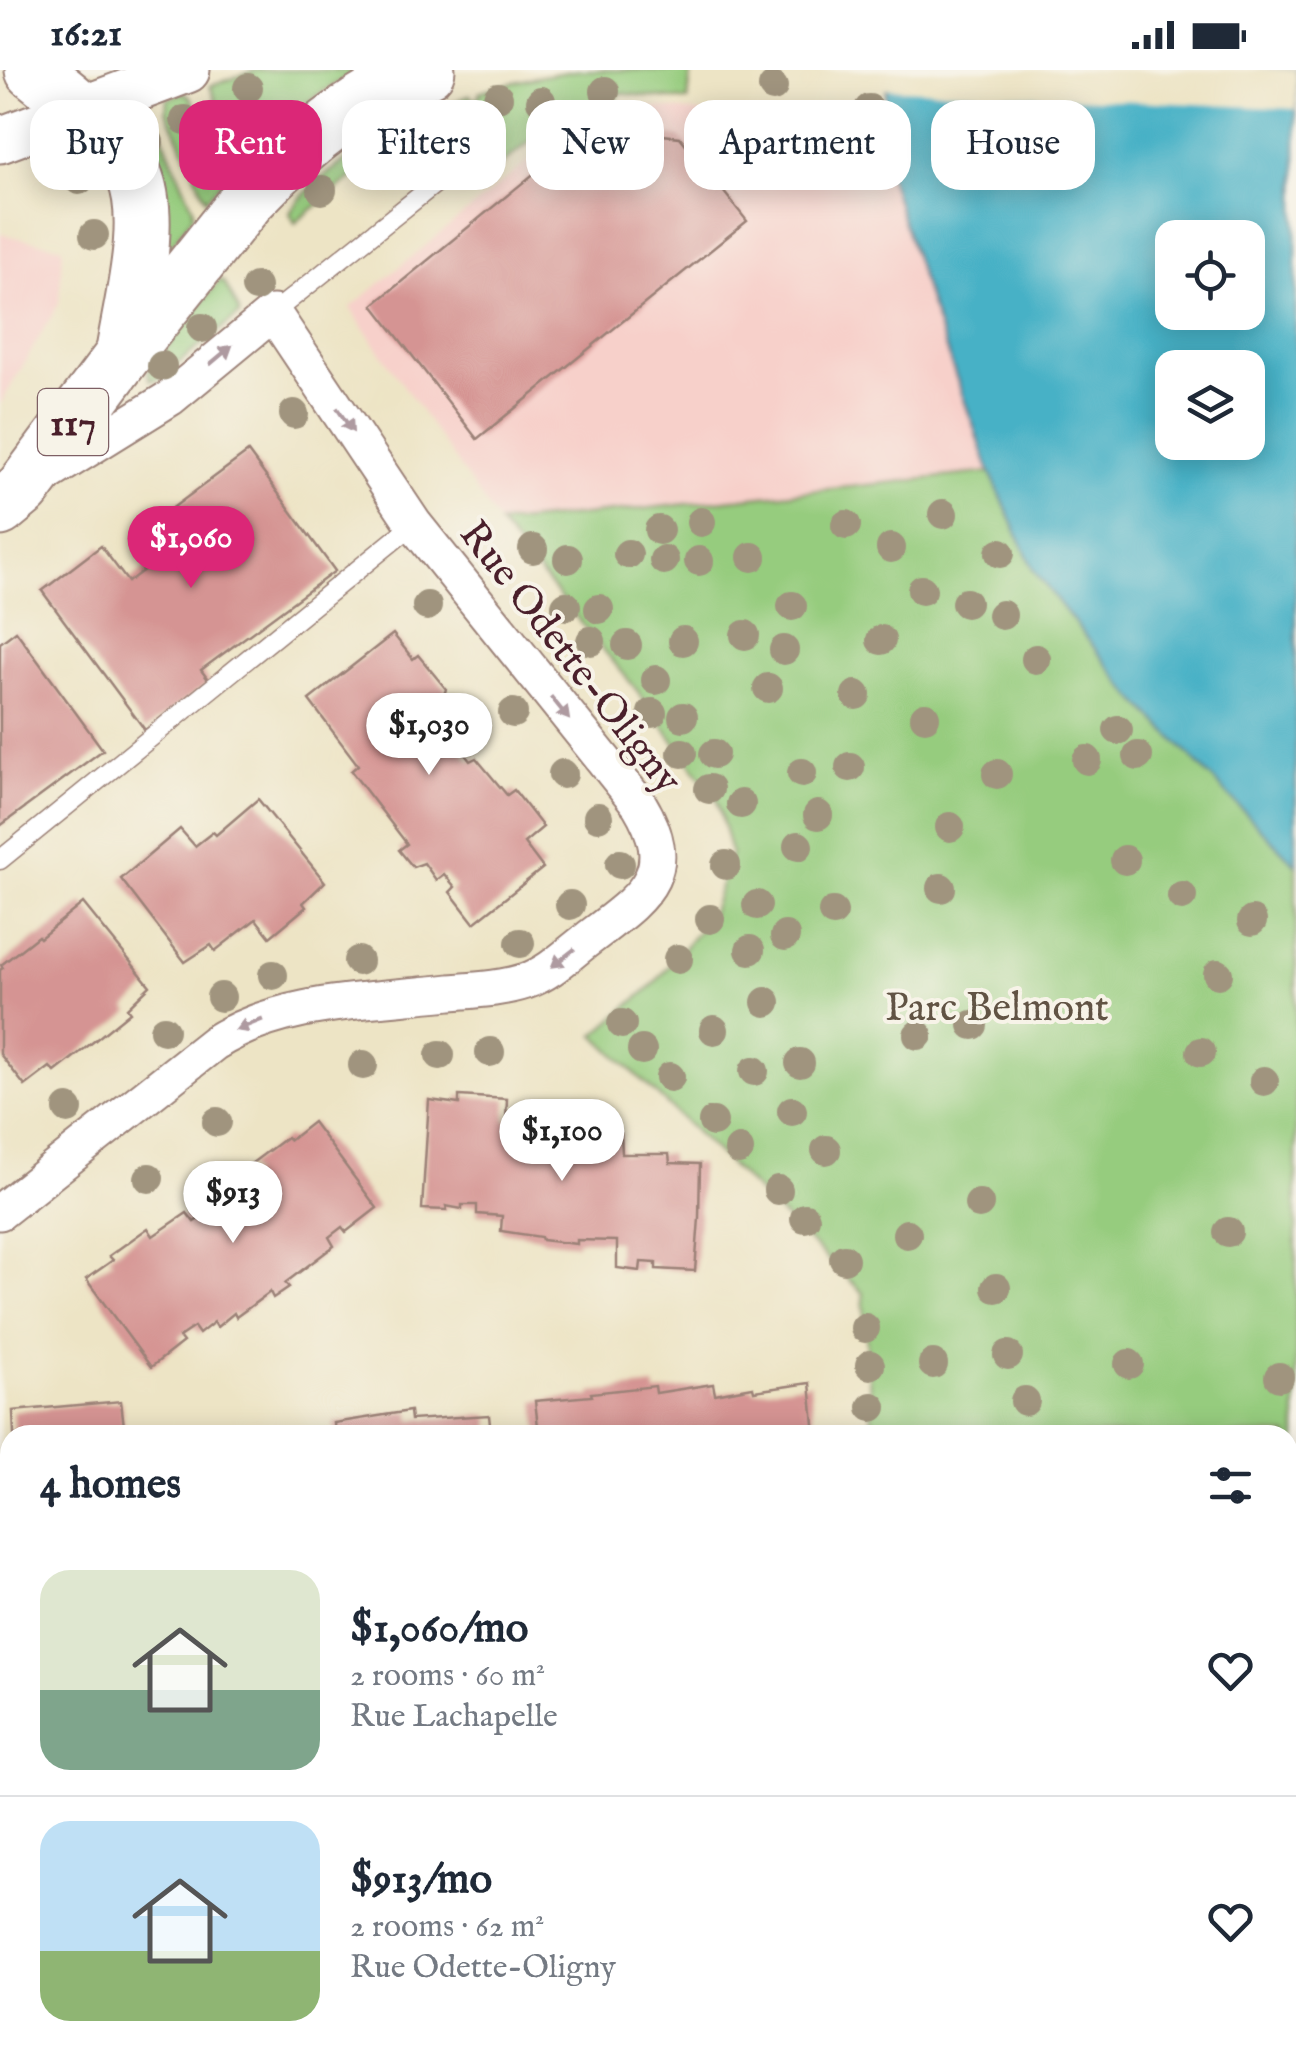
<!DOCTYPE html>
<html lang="en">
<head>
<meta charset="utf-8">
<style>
  body { margin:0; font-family:"IM FELL English",serif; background:#f2f2f3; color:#1f2937; height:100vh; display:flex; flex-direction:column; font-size:38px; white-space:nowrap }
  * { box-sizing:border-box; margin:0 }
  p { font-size:32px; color:#747a83 }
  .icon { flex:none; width:55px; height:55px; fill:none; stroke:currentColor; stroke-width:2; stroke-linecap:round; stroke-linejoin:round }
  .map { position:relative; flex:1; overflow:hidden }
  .sheet { position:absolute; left:0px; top:1355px; width:1298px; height:642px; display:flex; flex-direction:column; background:#fff; border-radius:30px 30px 0 0; box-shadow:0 5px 25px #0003 }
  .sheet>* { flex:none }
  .hud { position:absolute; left:30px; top:30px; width:1238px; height:90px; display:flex; gap:20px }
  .tools { position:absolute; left:1155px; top:150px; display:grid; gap:20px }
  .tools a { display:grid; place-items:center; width:110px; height:110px; border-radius:20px; background:#fff; box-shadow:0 5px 25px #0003; font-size:50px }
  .price { position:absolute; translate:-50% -85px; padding:0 22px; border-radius:35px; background:#fff; color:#222; font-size:32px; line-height:65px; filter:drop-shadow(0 2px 5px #0008) }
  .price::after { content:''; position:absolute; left:50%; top:60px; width:30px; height:22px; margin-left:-15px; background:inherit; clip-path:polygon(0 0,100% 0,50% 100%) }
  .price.active { background:#db2777; color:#fff }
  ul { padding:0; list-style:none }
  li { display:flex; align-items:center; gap:30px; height:250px; padding:0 40px }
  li+li { border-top:2px solid #e0e1e3 }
  li span { display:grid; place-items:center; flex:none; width:280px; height:200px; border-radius:30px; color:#555 }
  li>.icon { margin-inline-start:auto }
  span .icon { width:120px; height:120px; fill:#fffc; stroke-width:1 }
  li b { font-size:42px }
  h2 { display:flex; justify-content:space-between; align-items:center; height:120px; padding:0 40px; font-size:42px }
  .pill { padding:0 35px; border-radius:30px; background:#fff; box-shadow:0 5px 25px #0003; font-size:35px; line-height:90px }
  .pill.active { background:#db2777; color:#fff }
  .status { display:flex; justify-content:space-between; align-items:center; height:70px; padding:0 50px; background:#fff; direction:ltr }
  .status svg { height:28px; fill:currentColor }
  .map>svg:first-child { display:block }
  .built { fill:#f7d0ca }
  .green { fill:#96cc7e; stroke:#707654; stroke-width:2.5 }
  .water { fill:#47b1c6; stroke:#486878; stroke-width:2.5; fill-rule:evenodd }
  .pier { fill:#ede4c5 }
  .building { fill:#d59493 }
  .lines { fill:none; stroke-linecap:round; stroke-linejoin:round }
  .service-casing { stroke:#9c8278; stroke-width:21 }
  .minor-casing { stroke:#9c8278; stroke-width:39 }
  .tertiary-casing { stroke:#9c8278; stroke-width:49 }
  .primary-casing { stroke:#9c8278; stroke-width:59 }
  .service { stroke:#fff; stroke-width:18 }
  .minor { stroke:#fff; stroke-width:35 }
  .tertiary { stroke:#fff; stroke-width:45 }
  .primary { stroke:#fff; stroke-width:55 }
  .tree { fill:#a0947e }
  .oneway { fill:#ae9aa0 }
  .labels { text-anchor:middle; stroke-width:8; stroke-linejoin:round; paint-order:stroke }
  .shield { fill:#f7f3e8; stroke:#7e5f64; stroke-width:2.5 }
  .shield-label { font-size:38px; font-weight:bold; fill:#4a1f2b }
  .street-label { font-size:40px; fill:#4a1f2b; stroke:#f7f3e8 }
  .park-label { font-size:40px; fill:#615344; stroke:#f7f3e8 }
</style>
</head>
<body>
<div class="status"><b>16:21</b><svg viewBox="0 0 49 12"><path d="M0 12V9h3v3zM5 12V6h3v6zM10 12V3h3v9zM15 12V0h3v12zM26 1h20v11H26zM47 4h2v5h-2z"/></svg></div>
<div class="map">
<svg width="1296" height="1997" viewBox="0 0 1296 1997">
  <rect width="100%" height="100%" fill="#f7f3e8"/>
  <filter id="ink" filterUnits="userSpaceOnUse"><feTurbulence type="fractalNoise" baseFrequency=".01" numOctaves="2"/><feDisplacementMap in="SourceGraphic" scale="20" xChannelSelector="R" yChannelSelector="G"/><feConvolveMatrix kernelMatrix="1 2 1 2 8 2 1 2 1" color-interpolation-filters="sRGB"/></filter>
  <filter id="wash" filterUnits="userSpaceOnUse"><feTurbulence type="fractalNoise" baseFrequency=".0048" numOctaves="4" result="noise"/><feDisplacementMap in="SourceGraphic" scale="40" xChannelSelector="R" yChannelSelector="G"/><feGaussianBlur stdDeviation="2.25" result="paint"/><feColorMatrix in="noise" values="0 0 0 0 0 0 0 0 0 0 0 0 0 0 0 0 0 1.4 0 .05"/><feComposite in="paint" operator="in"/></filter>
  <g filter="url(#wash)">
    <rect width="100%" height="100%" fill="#ede4c5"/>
    <!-- built -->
    <g class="built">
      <polygon points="588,29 878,64 888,105 930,234 990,402 499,454 350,238 548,75"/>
      <polygon points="0,164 63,177 59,233 0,335"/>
    </g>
    <!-- green -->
    <g class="green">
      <polygon points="257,0 358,0 311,29 244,86 238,81 210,16"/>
      <path d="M580,0h111l-3,31 -70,-8 -2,38 -33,3 -18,-21 -96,78 -56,-70 57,-26 2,4 8,-3 -1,-4c32,-11 66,-17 101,-22z"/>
      <polygon points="184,22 191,27 224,100 223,111 206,129 166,40 167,29"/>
      <polygon points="158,56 193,138 193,146 166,182 133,67"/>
      <path d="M400,56l7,7 -112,90 -5,-10c18,-32 78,-68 110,-87z"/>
      <polygon points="220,210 224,212 239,241 239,245 157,310 150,310 148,302"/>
      <polygon points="990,402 1035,501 1133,627 1296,795 1296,1546 1288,1547 1288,1365 873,1365 863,1223 595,965 655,913 711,845 731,783 717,730 636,619 499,454"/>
    </g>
    <!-- water -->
    <path class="water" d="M1296,0v795l-163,-168 -99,-126 -44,-99 -60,-168 -42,-129 -10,-41 10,-53zM1172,168h76v74h-76zM1172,298h76v74h-76z"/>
    <!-- pier -->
    <polygon class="pier" points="887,0 1296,0 1296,39 882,18"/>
    <g id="blocks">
      <!-- building -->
      <g class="building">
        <polygon points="591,57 680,67 747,151 477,369 373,235"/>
        <polygon points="248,382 335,501 201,600 210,612 145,660 42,521 101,476 128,512 178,474 159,448"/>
        <polygon points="16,561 103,680 0,756 0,573"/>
        <polygon points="393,564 413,589 418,585 446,619 441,634 463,662 454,670 470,691 476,688 507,725 514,720 543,757 524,773 543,798 474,853 450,822 455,817 444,804 436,810 424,793 413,797 399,780 407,774 351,701 358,695 309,630"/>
        <polygon points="258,729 325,812 303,833 306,837 270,867 256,849 215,881 211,875 185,892 121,809 180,759 195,776 213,762 216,765"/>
        <polygon points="83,833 150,916 127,938 130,942 93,972 55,1002 50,997 25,1016 0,984 0,900 3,898 1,895 38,866 40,868"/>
        <polygon points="459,1026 507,1029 506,1051 546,1054 547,1067 576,1068 575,1062 621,1063 622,1084 669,1084 670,1093 700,1094 699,1148 695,1201 656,1199 656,1193 641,1192 640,1201 617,1198 617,1171 577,1170 577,1174 542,1170 541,1167 501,1161 502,1146 477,1144 477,1135 462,1135 462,1139 446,1136 447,1140 422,1139 429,1030 459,1034"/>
        <polygon points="313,1052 377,1138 346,1162 342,1157 329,1167 334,1176 285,1213 289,1217 273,1228 270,1222 236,1247 234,1243 217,1257 214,1252 199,1264 194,1257 179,1267 183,1272 151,1297 86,1209 113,1190 109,1186 148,1158 153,1166 187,1143 194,1152 217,1137 213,1131 253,1104 248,1096 287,1067 290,1070"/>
        <polygon points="810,1313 815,1365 539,1365 535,1331 592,1326 591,1323 655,1316 656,1323 713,1314 715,1324 753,1317 754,1321"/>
        <polygon points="121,1331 125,1365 14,1365 13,1341"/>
        <polygon points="410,1341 411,1350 489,1345 491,1365 335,1365 334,1353"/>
        <polygon points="1296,1607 1296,1787 1288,1788 1288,1608"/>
        <polygon points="0,1692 6,1692 6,1696 10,1696 10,1789 0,1790"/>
        <polygon points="1296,1814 1296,1994 1229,1997 1229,1988 1288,1988 1288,1815"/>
        <polygon points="10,1985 10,1988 27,1988 28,1997 0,1997 0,1986"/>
        <polygon points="291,1988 354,1988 355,1997 292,1997"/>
        <polygon points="380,1988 419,1988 420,1997 380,1997"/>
        <polygon points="443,1988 499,1988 500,1997 444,1997"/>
        <polygon points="525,1988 580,1988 581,1997 526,1997"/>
        <polygon points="951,1988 1007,1988 1007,1990 994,1991 995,1996 981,1997 981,1993 952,1995"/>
      </g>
    </g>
  </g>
  <g filter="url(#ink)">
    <use href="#blocks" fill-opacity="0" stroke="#9c8278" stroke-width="2.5"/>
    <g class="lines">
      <!-- service casing -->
      <g class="service-casing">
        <g id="service">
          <polyline points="273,243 436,113"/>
          <polyline points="0,790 414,454"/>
        </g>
      </g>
      <!-- minor casing -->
      <g class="minor-casing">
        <g id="minor">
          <path d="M0,1142l214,-169c70,-44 157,-42 236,-51 25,-2 52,-3 76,-11 24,-8 42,-27 62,-42 53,-41 94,-64 51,-135l-225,-280 -141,-211 -103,85 -121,75"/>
          <polyline points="0,1604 10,1603"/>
          <polyline points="1100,1988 1101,1997"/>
        </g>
      </g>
      <!-- tertiary casing -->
      <g class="tertiary-casing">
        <polyline id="tertiary" points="0,70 187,0"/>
      </g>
      <!-- primary casing -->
      <g class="primary-casing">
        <g id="primary">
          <path d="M33,0c36,30 82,60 101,105 20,45 -2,127 -10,176"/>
          <path d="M0,438l23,-19 101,-135 124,-155c50,-53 111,-103 179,-129"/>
        </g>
      </g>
      <!-- service -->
      <use href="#service" class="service"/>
      <!-- minor -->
      <use href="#minor" class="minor"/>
      <!-- tertiary -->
      <use href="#tertiary" class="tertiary"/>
      <!-- primary -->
      <use href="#primary" class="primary"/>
    </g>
    <!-- trees -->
    <g class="tree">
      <circle cx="773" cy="17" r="15"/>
      <circle cx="248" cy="18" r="15"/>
      <circle cx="605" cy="21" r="15"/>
      <circle cx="498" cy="27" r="15"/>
      <circle cx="541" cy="31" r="15"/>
      <circle cx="869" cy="39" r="15"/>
      <circle cx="256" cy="48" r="15"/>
      <circle cx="185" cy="50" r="15"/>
      <circle cx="447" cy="59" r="15"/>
      <circle cx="149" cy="72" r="15"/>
      <circle cx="367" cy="85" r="15"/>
      <circle cx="468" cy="91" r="15"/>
      <circle cx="205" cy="99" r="15"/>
      <circle cx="79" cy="110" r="15"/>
      <circle cx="322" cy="120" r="15"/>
      <circle cx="94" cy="165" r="15"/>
      <circle cx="256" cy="217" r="15"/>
      <circle cx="202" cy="258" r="15"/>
      <circle cx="162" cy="296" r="15"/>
      <circle cx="294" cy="344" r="15"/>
      <circle cx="943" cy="444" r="15"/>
      <circle cx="701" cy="452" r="15"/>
      <circle cx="846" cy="455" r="15"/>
      <circle cx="659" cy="460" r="15"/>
      <circle cx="891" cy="478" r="15"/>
      <circle cx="533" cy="479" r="15"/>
      <circle cx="1000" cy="483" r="15"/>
      <circle cx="628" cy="484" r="15"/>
      <circle cx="752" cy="487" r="15"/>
      <circle cx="568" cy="489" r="15"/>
      <circle cx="664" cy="490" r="15"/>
      <circle cx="699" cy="491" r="15"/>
      <circle cx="922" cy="520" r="15"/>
      <circle cx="966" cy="533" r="15"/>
      <circle cx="427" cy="536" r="15"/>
      <circle cx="566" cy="536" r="15"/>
      <circle cx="792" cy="536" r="15"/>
      <circle cx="599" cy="539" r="15"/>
      <circle cx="1002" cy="545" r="15"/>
      <circle cx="745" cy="565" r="15"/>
      <circle cx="881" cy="570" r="15"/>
      <circle cx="591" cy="571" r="15"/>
      <circle cx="683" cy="571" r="15"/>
      <circle cx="627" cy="575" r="15"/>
      <circle cx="784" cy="580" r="15"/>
      <circle cx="1036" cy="589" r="15"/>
      <circle cx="656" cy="610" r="15"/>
      <circle cx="768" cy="618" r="15"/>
      <circle cx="856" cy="625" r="15"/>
      <circle cx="513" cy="643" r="15"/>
      <circle cx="652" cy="643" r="15"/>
      <circle cx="683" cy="647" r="15"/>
      <circle cx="925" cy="647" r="15"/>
      <circle cx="1118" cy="660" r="15"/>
      <circle cx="682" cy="683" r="15"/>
      <circle cx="714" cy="684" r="15"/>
      <circle cx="1138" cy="686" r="15"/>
      <circle cx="1087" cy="690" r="15"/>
      <circle cx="850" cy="697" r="15"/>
      <circle cx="802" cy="703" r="15"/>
      <circle cx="563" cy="704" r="15"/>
      <circle cx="997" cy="704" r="15"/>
      <circle cx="709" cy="719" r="15"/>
      <circle cx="741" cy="734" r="15"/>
      <circle cx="818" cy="745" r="15"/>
      <circle cx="598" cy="747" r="15"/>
      <circle cx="950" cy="757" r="15"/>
      <circle cx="798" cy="776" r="15"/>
      <circle cx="1125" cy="790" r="15"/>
      <circle cx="620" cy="794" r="15"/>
      <circle cx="726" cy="795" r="15"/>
      <circle cx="941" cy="818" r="15"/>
      <circle cx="1182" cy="826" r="15"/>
      <circle cx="570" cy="835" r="15"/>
      <circle cx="757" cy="835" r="15"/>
      <circle cx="833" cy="842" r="15"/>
      <circle cx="710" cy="849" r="15"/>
      <circle cx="1252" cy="851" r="15"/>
      <circle cx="785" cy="866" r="15"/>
      <circle cx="520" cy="873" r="15"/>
      <circle cx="750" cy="880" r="15"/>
      <circle cx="678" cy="889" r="15"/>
      <circle cx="358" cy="891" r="15"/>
      <circle cx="1218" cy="904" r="15"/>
      <circle cx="273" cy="905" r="15"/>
      <circle cx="221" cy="927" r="15"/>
      <circle cx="766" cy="932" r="15"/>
      <circle cx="622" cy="954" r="15"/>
      <circle cx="973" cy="955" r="15"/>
      <circle cx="164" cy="960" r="15"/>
      <circle cx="714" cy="960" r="15"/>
      <circle cx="918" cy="965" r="15"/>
      <circle cx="642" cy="980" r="15"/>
      <circle cx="490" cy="982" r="15"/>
      <circle cx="1201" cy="982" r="15"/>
      <circle cx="440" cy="985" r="15"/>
      <circle cx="800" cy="993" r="15"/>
      <circle cx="363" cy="995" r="15"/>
      <circle cx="754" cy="1001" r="15"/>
      <circle cx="670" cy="1007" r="15"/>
      <circle cx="1264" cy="1011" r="15"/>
      <circle cx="68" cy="1039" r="15"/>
      <circle cx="792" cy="1041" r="15"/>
      <circle cx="217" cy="1052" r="15"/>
      <circle cx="713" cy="1052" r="15"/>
      <circle cx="739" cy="1080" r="15"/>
      <circle cx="826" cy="1080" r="15"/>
      <circle cx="149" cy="1108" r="15"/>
      <circle cx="778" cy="1120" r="15"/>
      <circle cx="979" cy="1134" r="15"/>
      <circle cx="805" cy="1148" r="15"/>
      <circle cx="1228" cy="1162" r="15"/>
      <circle cx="907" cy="1164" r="15"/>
      <circle cx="844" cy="1189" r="15"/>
      <circle cx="996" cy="1218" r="15"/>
      <circle cx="865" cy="1258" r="15"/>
      <circle cx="1008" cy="1285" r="15"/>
      <circle cx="933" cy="1294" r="15"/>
      <circle cx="1129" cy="1294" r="15"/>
      <circle cx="870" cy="1295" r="15"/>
      <circle cx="1279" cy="1307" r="15"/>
      <circle cx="1025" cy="1331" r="15"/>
      <circle cx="872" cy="1337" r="15"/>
    </g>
    <!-- one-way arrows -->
    <defs><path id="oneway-solid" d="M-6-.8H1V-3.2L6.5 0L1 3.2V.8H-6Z" transform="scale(2.5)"/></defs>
    <g class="oneway">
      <use href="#oneway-solid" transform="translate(221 285) rotate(-40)"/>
      <use href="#oneway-solid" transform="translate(345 350) rotate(56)"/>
      <use href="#oneway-solid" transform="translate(560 638) rotate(51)"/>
      <use href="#oneway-solid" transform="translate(563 888) rotate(142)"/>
      <use href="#oneway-solid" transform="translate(249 955) rotate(158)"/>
    </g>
  </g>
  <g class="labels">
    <!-- shield labels -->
    <rect class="shield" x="38" y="319" width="70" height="66" rx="8"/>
    <g class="shield-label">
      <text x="73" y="365">117</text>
    </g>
    <!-- street labels -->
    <g class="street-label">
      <text transform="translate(572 586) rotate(52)" y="14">Rue Odette-Oligny</text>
    </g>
    <!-- park labels -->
    <g class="park-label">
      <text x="997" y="950">Parc Belmont</text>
    </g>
  </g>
</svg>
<div class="tools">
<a><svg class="icon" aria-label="locate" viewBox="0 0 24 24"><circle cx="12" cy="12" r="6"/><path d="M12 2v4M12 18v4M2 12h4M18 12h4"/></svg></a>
<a><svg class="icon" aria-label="layers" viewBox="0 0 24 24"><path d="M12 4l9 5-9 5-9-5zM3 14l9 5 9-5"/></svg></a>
</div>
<b class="price active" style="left:191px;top:521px">$1,060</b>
<b class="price" style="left:429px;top:708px">$1,030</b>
<b class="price" style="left:562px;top:1114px">$1,100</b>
<b class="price" style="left:233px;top:1176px">$913</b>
<div class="hud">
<a class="pill">Buy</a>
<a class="pill active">Rent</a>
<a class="pill">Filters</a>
<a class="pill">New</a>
<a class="pill">Apartment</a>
<a class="pill">House</a>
</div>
<section class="sheet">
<h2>4 homes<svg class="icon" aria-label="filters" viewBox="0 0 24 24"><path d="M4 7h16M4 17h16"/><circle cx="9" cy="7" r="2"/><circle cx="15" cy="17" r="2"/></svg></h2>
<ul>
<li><span style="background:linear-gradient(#dfe7d0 60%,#7fa58c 0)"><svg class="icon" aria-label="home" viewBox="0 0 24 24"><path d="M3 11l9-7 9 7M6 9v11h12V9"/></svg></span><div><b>$1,060/mo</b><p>2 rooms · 60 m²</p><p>Rue Lachapelle</p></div><svg class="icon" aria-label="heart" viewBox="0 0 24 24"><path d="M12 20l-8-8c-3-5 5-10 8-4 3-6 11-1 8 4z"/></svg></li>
<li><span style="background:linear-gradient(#bfe0f5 65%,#8fb573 0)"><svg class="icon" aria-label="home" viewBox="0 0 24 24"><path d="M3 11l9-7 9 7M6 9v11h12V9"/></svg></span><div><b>$913/mo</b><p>2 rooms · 62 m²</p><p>Rue Odette-Oligny</p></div><svg class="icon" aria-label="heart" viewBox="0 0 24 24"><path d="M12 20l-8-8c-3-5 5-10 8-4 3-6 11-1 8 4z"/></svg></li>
</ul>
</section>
</div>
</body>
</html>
